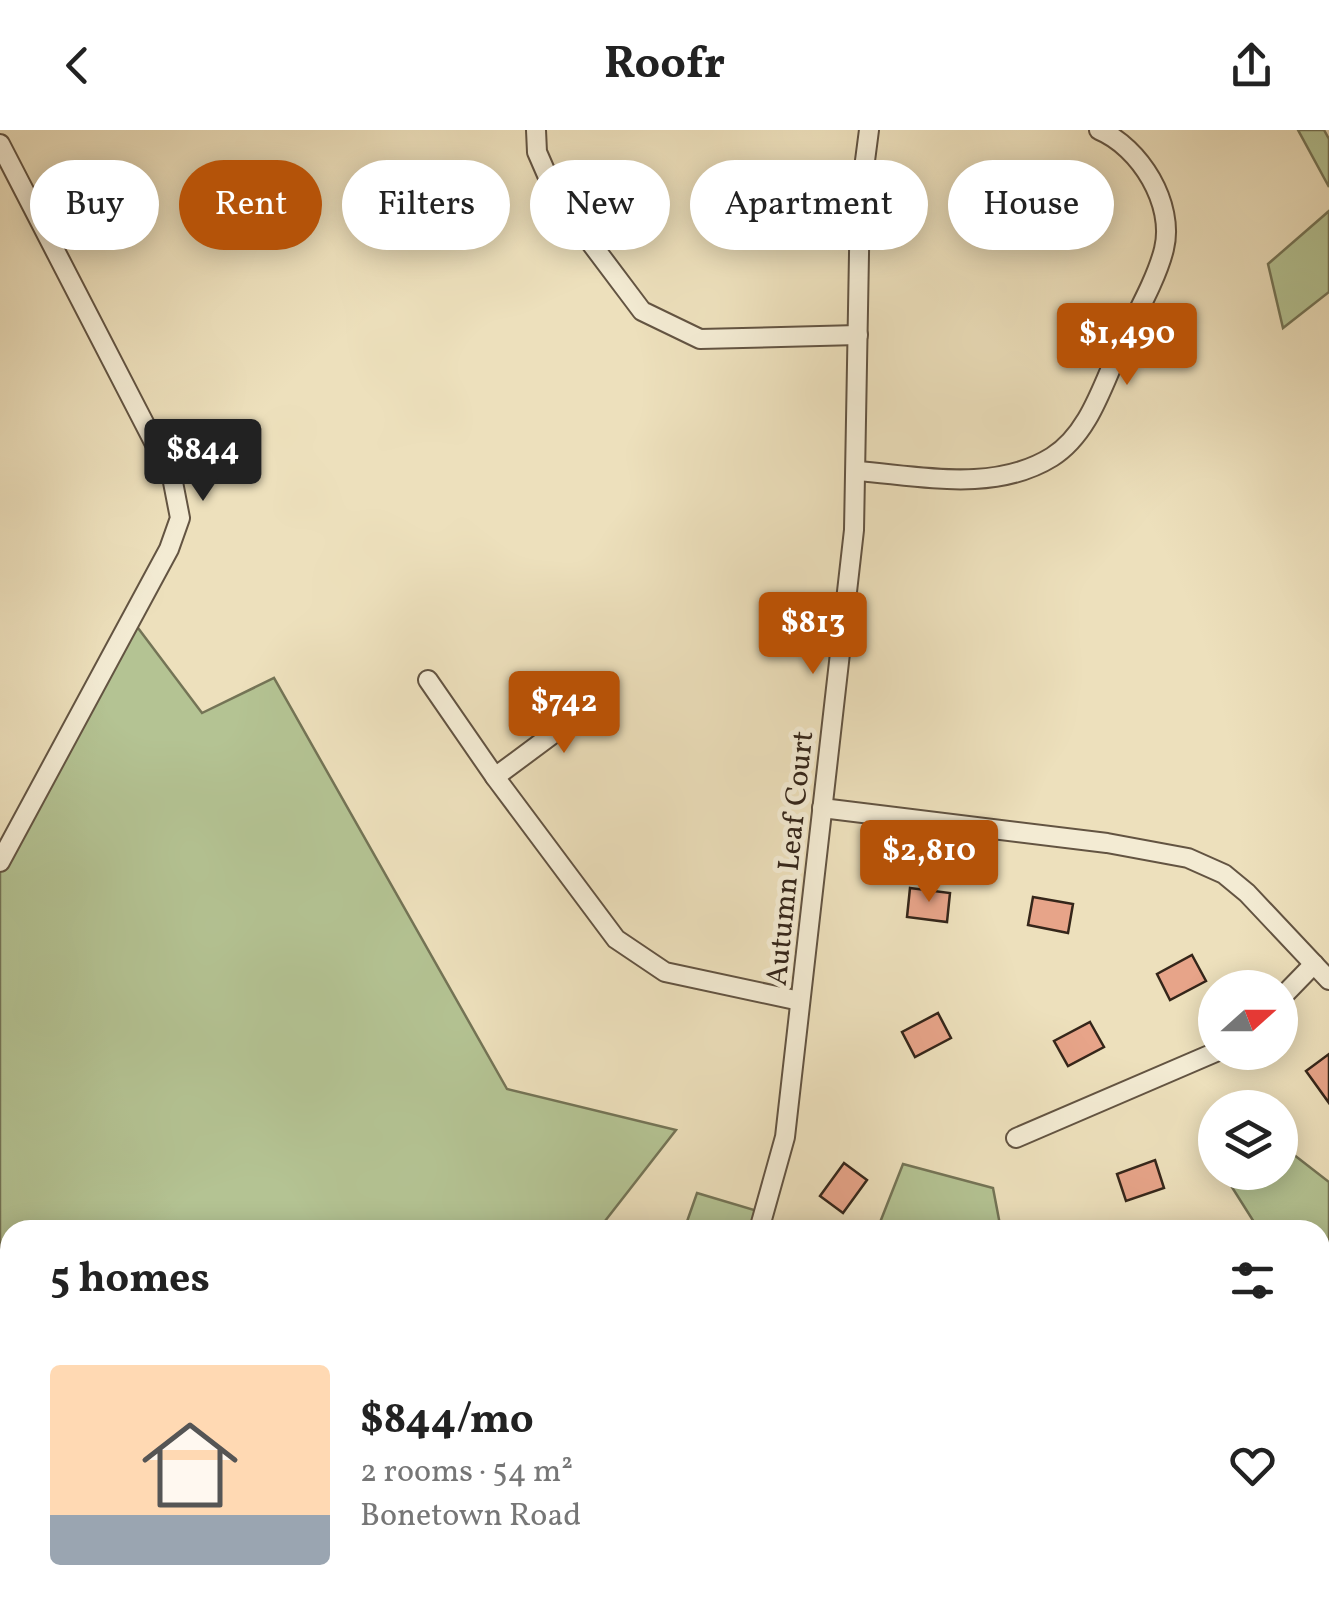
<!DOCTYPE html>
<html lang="en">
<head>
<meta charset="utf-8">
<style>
  body { margin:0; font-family:Vollkorn,serif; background:#f2f2f2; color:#222; height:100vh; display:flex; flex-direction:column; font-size:38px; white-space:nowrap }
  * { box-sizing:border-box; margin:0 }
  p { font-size:32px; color:#767676 }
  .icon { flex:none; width:55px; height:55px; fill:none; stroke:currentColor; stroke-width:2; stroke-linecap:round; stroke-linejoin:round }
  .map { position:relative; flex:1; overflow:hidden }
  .sheet { position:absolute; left:0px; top:1090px; width:1330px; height:390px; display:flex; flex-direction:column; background:#fff; border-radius:30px 30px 0 0; box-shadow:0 5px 25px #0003 }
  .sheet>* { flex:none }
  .top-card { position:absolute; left:30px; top:30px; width:1270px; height:90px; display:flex; gap:20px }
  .needle { width:65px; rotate:69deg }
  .controls { position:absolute; left:1198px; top:840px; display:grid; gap:20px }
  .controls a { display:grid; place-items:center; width:100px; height:100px; border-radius:50%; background:#fff; box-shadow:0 5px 25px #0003; font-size:50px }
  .price { position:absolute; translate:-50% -85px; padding:0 22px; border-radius:10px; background:#b45309; color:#fff; font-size:32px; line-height:65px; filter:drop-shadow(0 2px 5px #0008) }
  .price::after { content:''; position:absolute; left:50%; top:60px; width:30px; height:22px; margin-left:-15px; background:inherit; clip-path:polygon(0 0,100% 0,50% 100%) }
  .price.selected { background:#222; color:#fff }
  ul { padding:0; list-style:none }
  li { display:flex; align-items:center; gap:30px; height:250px; padding:0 50px }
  li span { display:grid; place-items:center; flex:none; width:280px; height:200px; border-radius:10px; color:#555 }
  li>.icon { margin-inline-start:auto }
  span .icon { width:120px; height:120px; fill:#fffc; stroke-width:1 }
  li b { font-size:42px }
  h2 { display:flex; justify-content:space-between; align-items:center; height:120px; padding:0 50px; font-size:42px }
  .chip { padding:0 35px; border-radius:45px; background:#fff; box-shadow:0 5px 25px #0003; font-size:35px; line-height:90px }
  .chip.selected { background:#b45309; color:#fff }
  header { display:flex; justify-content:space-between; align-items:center; height:130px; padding:0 50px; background:#fff; font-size:45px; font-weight:700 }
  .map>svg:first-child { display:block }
  .green { fill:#b4c393; stroke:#747456; stroke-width:2.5 }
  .building { fill:#e7a489; stroke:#35261a; stroke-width:2.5 }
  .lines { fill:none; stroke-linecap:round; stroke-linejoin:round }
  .street-casing { stroke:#635442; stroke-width:22 }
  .secondary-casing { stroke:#35261a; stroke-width:30 }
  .street { stroke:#f3ebd3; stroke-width:18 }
  .secondary { stroke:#f3ebd3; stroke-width:25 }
  .labels { text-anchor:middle; stroke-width:10; stroke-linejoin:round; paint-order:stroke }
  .street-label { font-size:30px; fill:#35261a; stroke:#f3ebd3 }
</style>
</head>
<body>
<header><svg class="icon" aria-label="back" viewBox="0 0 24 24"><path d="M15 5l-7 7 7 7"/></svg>Roofr<svg class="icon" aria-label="share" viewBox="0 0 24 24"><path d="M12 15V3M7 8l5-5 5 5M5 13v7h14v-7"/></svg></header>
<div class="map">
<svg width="1329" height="1480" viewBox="0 0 1329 1480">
  <rect width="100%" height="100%" fill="#ede0bc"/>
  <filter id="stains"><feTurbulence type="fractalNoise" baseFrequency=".002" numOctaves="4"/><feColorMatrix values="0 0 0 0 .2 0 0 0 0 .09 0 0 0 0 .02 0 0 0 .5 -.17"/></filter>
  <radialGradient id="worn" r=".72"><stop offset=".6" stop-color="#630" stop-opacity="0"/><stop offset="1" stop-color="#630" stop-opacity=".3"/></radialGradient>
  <!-- green -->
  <g class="green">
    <polygon points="1298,0 1324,0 1329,9 1329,57"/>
    <polygon points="1329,81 1329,162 1283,198 1268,134"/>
    <polygon points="129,486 202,583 274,548 507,959 676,1000 598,1100 10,1100 10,1219 0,1226 0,721"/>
    <polygon points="1280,1014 1329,1052 1329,1390 1320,1393 1320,1100 1259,1100 1223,1043 1280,1042"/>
    <polygon points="903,1034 993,1058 1001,1100 877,1100"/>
    <polygon points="697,1063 761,1082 756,1100 684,1100"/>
    <polygon points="484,1470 1069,1470 1074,1480 484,1480"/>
  </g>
  <!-- building -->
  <g class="building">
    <polygon points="910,758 950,763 947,792 907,787"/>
    <polygon points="1033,767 1073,774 1068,803 1028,795"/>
    <polygon points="1192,825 1206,851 1170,870 1157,844"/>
    <polygon points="938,883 951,908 915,927 902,902"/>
    <polygon points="1090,892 1104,917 1068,936 1054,911"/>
    <polygon points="1329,924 1329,973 1306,941"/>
    <polygon points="1155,1030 1164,1058 1126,1071 1117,1044"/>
    <polygon points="844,1033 867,1050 843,1083 820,1066"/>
  </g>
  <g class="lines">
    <!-- street casing -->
    <g class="street-casing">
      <g id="street">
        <polyline points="536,0 537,22 557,68 642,181 700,209 858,205"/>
        <polyline points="0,14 172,347 180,388 169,419 0,732"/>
        <path d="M857,341c64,5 137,22 195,-14 35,-22 49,-67 65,-103 14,-31 39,-72 47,-105 11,-45 -24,-102 -65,-119"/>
        <polyline points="428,550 495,647 616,809 665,842 800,871"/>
        <polyline points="495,647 604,566"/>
        <polyline points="822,678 1107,713 1188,728 1224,744 1247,763 1329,850"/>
        <polyline points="1280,869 1314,834"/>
        <polyline points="1016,1008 1216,922"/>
        <polyline points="759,1100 785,1007 854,400 860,69 869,0"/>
        <polyline points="1244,1470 1249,1480"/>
      </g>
    </g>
    <!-- secondary casing -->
    <g class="secondary-casing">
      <g id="secondary">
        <polyline points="0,1312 10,1325"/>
        <polyline points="107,1470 113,1480"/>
      </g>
    </g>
    <!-- street -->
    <use href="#street" class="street"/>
    <!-- secondary -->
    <use href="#secondary" class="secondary"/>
  </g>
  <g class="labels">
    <!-- street labels -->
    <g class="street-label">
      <text transform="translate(789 728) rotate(-84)" y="10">Autumn Leaf Court</text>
    </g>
  </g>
  <rect width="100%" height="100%" filter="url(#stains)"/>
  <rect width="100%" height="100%" fill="url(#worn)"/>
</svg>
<div class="controls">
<a><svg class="needle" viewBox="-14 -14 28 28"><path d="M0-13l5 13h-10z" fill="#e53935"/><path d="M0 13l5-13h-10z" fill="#767676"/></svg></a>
<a><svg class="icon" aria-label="layers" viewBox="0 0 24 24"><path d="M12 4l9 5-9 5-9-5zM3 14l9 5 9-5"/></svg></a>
</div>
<b class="price" style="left:1127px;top:258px">$1,490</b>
<b class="price selected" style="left:203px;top:374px">$844</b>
<b class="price" style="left:813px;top:547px">$813</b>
<b class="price" style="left:564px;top:626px">$742</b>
<b class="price" style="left:929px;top:775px">$2,810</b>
<div class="top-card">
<a class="chip">Buy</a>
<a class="chip selected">Rent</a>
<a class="chip">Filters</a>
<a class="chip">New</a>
<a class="chip">Apartment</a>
<a class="chip">House</a>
</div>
<section class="sheet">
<h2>5 homes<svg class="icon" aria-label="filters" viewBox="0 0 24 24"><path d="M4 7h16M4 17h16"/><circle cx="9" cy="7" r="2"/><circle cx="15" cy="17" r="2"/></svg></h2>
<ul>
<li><span style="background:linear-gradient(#ffd9b3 75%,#9aa5b1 0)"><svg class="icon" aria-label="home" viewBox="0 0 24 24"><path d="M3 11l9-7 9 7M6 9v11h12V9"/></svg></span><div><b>$844/mo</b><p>2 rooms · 54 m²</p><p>Bonetown Road</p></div><svg class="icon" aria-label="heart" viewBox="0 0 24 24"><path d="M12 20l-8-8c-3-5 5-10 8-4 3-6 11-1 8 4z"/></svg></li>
</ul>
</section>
</div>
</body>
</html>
